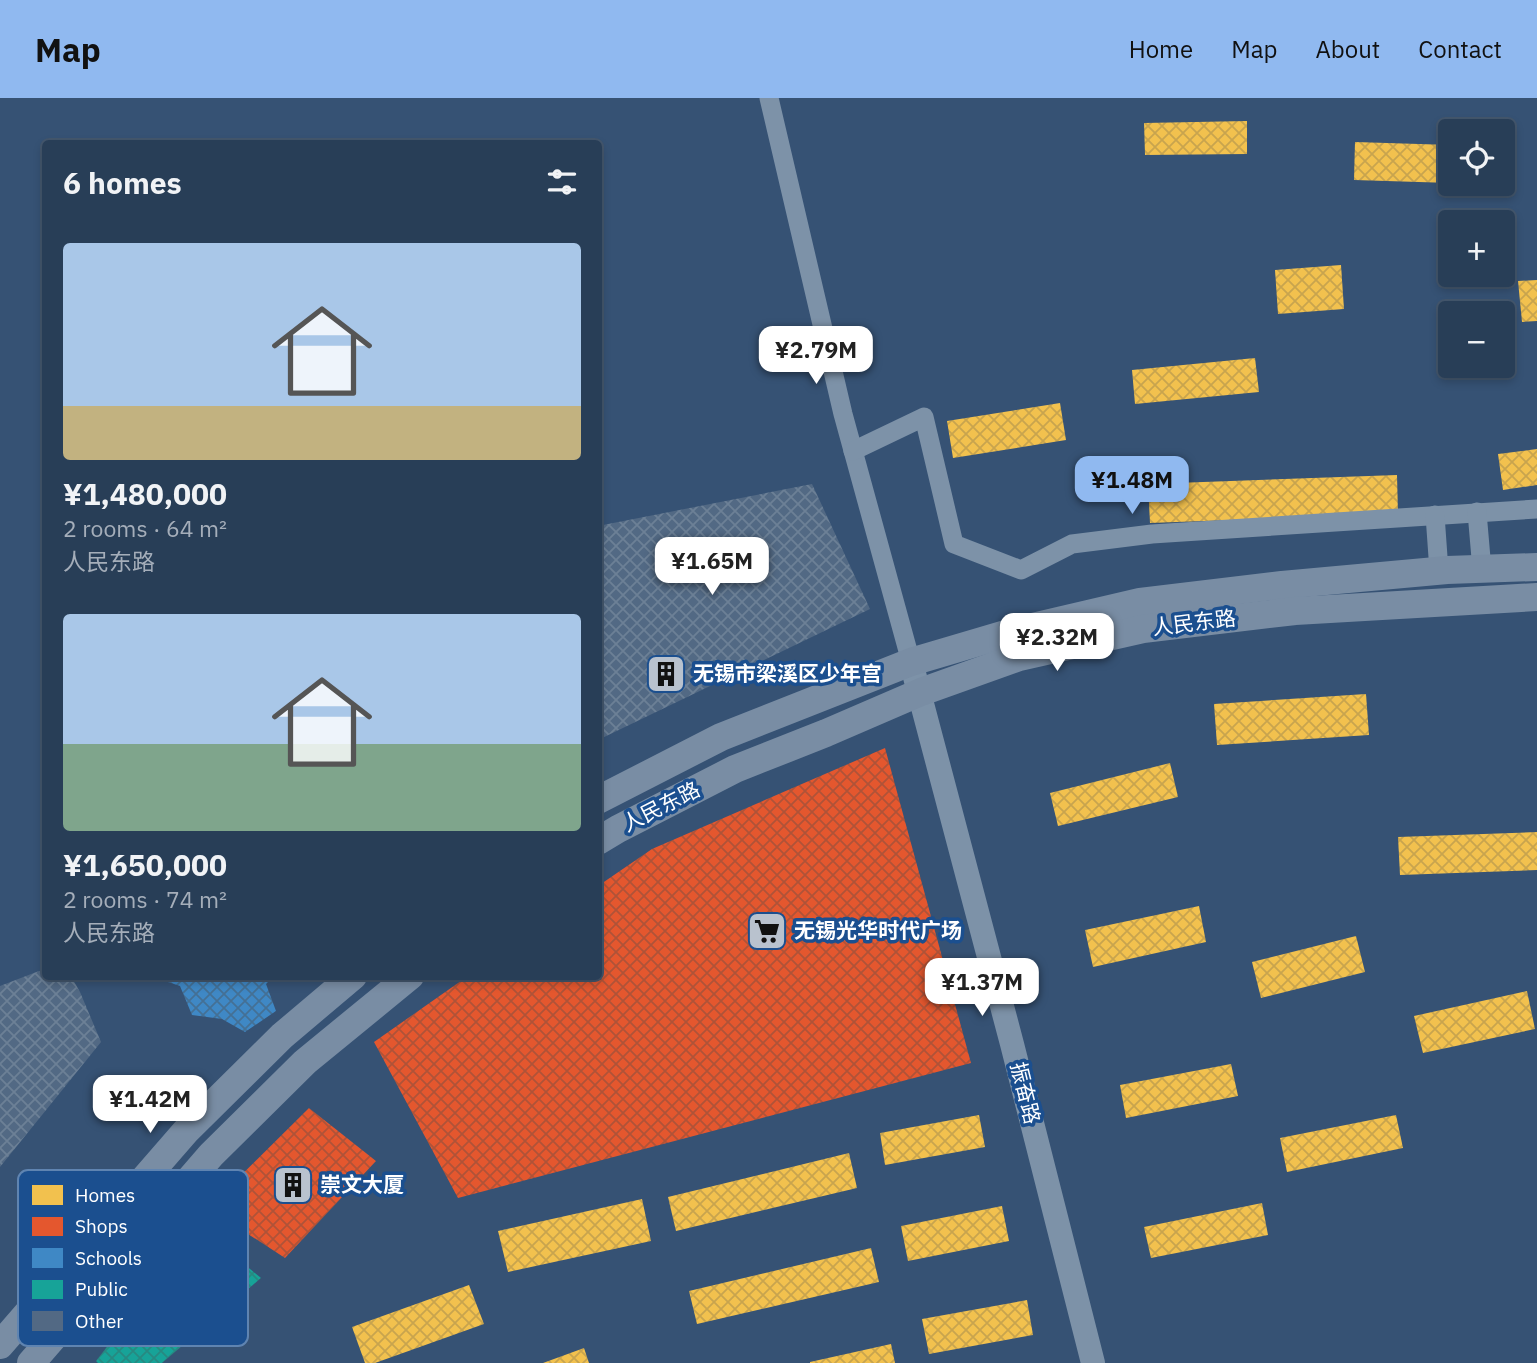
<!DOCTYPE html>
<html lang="en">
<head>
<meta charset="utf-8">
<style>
  body { margin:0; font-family:"IBM Plex Sans","Noto Sans SC",sans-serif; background:#344961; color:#f1f3f6; height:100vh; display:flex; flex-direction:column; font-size:26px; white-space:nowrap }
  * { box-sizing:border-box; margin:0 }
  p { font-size:23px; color:#a5aeba }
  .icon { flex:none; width:38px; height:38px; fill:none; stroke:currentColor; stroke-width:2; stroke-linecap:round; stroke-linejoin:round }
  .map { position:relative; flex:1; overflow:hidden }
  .sheet { position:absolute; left:42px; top:42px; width:560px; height:840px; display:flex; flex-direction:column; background:#283e57; border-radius:7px; box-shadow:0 4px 10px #0003,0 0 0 2px #44576d }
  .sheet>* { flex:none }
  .tools { position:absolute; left:1438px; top:21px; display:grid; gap:14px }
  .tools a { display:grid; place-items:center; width:77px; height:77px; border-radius:7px; background:#283e57; box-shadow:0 4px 10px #0003,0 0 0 2px #44576d; font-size:35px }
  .price { position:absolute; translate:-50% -60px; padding:0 16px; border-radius:14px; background:#fff; color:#222; font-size:23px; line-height:46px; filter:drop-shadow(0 2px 4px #0008) }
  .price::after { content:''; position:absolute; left:50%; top:42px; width:21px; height:16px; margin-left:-10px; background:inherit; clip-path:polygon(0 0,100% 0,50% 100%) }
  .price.on { background:#90b9f0; color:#111 }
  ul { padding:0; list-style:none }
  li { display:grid; align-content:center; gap:14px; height:371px; padding:0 21px }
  li span { display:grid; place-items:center; height:217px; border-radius:7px; color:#555 }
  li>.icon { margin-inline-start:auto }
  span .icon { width:126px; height:126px; fill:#fffc; stroke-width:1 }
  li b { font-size:30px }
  h2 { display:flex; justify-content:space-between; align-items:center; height:84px; padding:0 21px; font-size:30px }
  header { display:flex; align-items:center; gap:42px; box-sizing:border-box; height:98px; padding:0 35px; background:#90b9f0; color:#111 }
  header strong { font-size:33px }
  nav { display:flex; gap:38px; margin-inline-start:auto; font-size:24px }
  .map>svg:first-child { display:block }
  .homes { fill:url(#homes-cross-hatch) }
  .shops { fill:url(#shops-cross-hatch) }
  .schools { fill:url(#schools-cross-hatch) }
  .public { fill:url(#public-cross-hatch) }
  .building { fill:url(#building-cross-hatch) }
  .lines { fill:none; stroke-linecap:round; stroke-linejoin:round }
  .minor { stroke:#7d92a8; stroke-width:19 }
  .tertiary { stroke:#7d92a8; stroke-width:24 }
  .secondary { stroke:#798da4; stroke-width:28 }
  .labels { text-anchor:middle; stroke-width:7; stroke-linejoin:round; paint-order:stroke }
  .street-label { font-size:21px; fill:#fff; stroke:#1b4f8f }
  .poi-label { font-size:21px; font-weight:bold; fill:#fff; stroke:#1b4f8f; text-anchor:start }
  .key { fill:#1b4f8f; stroke:#5f84b1; stroke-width:2 }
  .key-label { font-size:19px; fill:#fff }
</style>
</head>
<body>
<header>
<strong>Map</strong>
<nav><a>Home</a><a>Map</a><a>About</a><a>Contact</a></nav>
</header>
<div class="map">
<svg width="1537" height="1265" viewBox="0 0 1537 1265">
  <defs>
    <pattern id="homes-cross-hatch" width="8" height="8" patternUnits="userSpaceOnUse" patternTransform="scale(1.75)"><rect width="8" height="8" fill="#f2c14e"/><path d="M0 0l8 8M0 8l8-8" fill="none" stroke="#c8a44e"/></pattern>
    <pattern id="shops-cross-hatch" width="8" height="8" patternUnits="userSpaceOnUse" patternTransform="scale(1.75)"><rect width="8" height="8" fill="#e4572e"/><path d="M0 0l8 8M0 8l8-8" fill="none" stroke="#af5338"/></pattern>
    <pattern id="schools-cross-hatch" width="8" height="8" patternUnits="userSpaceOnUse" patternTransform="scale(1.75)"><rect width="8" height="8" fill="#3f88c5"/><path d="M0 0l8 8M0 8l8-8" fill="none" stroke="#447095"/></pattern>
    <pattern id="public-cross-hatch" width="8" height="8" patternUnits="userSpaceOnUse" patternTransform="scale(1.75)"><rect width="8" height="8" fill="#17a398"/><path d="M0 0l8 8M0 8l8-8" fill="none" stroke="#278981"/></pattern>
    <pattern id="building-cross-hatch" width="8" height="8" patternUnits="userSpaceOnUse" patternTransform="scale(1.75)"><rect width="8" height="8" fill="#526984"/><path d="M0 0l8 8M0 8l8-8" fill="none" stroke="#6c8096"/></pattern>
  </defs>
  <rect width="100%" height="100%" fill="#365274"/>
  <!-- homes -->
  <g class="homes">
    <polygon points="1247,23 1247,56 1145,57 1144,25"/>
    <polygon points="1355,44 1451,47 1451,85 1354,82"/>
    <polygon points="1341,167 1344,211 1278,216 1275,172"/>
    <polygon points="1537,182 1537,223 1522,224 1518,183"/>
    <polygon points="1255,260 1259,294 1135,306 1132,272"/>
    <polygon points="1060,305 1066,342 953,360 947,323"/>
    <polygon points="1537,351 1537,387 1503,392 1498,356"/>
    <polygon points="1397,377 1398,416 1150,425 1148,386"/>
    <polygon points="1366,596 1369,637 1217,647 1214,606"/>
    <polygon points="1170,665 1178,699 1058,728 1050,695"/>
    <polygon points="1537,734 1537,772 1400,777 1398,739"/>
    <polygon points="1199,808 1206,844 1093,869 1085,832"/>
    <polygon points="1356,838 1365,874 1261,900 1252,864"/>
    <polygon points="1527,893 1535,931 1423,955 1414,918"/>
    <polygon points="1231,966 1238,998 1126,1020 1120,987"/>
    <polygon points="979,1017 985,1049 885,1067 880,1035"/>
    <polygon points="1396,1017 1403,1050 1287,1074 1280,1040"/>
    <polygon points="849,1055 857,1090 676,1133 668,1099"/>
    <polygon points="642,1101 651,1143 508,1174 498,1133"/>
    <polygon points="1262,1105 1268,1137 1151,1160 1144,1129"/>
    <polygon points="1002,1108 1009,1143 908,1163 901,1128"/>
    <polygon points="871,1150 879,1184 697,1226 689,1193"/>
    <polygon points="469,1187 484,1226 375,1265 365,1265 352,1229"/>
    <polygon points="1027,1202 1033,1237 929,1256 922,1221"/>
    <polygon points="891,1246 895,1265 810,1265 810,1264"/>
    <polygon points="584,1250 589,1265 543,1265"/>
  </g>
  <!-- shops -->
  <g class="shops">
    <polygon points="885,650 971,965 458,1100 374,944 468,878 598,878 598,788 652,751"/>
    <polygon points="309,1010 376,1063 285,1160 208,1110"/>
  </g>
  <!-- schools -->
  <polygon class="schools" points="160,878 275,878 266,886 276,913 245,934 222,921 192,917 180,888 162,882"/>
  <!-- public -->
  <polygon class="public" points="200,1130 261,1180 162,1265 98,1265 96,1263"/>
  <!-- building -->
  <g class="building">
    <polygon points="812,386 870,511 598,642 598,428"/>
    <polygon points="39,873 46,873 46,878 72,880 80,894 101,944 0,1069 0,888"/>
  </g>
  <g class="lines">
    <!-- minor -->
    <g class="minor">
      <polyline points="769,0 843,316 911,564"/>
      <polyline points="853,353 924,319 954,446 1021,472 1072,446 1152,436 1537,411"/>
      <polyline points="1477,414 1482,472"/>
      <polyline points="1435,417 1439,473"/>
    </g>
    <!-- tertiary -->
    <polyline class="tertiary" points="911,564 1012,946 1093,1265"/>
    <!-- secondary -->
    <g class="secondary">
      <polyline points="598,702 721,639 911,564 1016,533 1140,504 1282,487 1447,472 1537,469"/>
      <polyline points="598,743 618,731 735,671 826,635 921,594 1019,559 1143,531 1295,513 1537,499"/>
      <polyline points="0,1247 186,1033 282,938 353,878"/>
      <polyline points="31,1265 211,1057 305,964 410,878"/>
    </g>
  </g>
  <!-- icons -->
  <defs>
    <g id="building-square" transform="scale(2.0125)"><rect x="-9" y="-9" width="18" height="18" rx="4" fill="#b9c2ce" stroke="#1b4f8f"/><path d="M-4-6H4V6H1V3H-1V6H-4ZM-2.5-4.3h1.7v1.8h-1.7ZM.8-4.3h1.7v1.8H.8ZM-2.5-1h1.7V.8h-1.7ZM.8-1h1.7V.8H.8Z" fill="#111"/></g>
    <g id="supermarket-square" transform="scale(2.0125)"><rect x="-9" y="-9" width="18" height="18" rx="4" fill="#b9c2ce" stroke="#1b4f8f"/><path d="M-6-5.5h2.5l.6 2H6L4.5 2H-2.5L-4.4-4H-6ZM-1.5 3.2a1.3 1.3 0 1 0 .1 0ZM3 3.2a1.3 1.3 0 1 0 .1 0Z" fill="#111"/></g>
  </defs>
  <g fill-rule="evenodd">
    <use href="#building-square" x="666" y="576"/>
    <use href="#supermarket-square" x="767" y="833"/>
    <use href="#building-square" x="293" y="1087"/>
  </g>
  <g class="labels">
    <!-- street labels -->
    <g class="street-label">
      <text transform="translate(1194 525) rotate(-7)" y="7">人民东路</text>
      <text transform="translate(661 709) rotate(-27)" y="7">人民东路</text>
      <text transform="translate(1025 995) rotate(76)" y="7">振奋路</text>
    </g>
    <!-- poi labels -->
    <g class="poi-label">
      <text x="693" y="583">无锡市梁溪区少年宫</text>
      <text x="794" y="840">无锡光华时代广场</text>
      <text x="320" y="1094">崇文大厦</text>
    </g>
  </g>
  <!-- legend -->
  <rect x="18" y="1072" width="230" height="176" rx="10" class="key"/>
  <rect x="32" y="1087" width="31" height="20" fill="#f2c14e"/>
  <rect x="32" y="1119" width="31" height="19" fill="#e4572e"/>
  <rect x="32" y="1150" width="31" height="20" fill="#3f88c5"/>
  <rect x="32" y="1182" width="31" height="19" fill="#17a398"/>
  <rect x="32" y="1213" width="31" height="20" fill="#526984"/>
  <g class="key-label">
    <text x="75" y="1104">Homes</text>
    <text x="75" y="1135">Shops</text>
    <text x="75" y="1167">Schools</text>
    <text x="75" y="1198">Public</text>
    <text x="75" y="1230">Other</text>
  </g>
</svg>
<div class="tools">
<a><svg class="icon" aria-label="locate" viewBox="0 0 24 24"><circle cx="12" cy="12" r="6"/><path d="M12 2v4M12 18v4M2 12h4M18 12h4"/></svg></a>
<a>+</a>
<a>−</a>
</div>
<b class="price" style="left:816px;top:288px">¥2.79M</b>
<b class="price on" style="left:1132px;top:418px">¥1.48M</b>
<b class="price" style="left:712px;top:499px">¥1.65M</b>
<b class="price" style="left:1057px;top:575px">¥2.32M</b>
<b class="price" style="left:982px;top:920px">¥1.37M</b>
<b class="price" style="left:150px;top:1037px">¥1.42M</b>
<section class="sheet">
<h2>6 homes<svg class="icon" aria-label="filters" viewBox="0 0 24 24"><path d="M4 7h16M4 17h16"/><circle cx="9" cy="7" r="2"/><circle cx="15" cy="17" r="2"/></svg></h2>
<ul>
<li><span style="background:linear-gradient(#a9c7e8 75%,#c2b280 0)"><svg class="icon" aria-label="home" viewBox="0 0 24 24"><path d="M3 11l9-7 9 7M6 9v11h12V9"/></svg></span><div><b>¥1,480,000</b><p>2 rooms · 64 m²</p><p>人民东路</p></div></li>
<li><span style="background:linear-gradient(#a9c7e8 60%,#7fa58c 0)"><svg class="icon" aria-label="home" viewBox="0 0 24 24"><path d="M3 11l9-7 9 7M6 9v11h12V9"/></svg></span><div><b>¥1,650,000</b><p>2 rooms · 74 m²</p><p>人民东路</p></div></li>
</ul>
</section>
</div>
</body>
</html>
